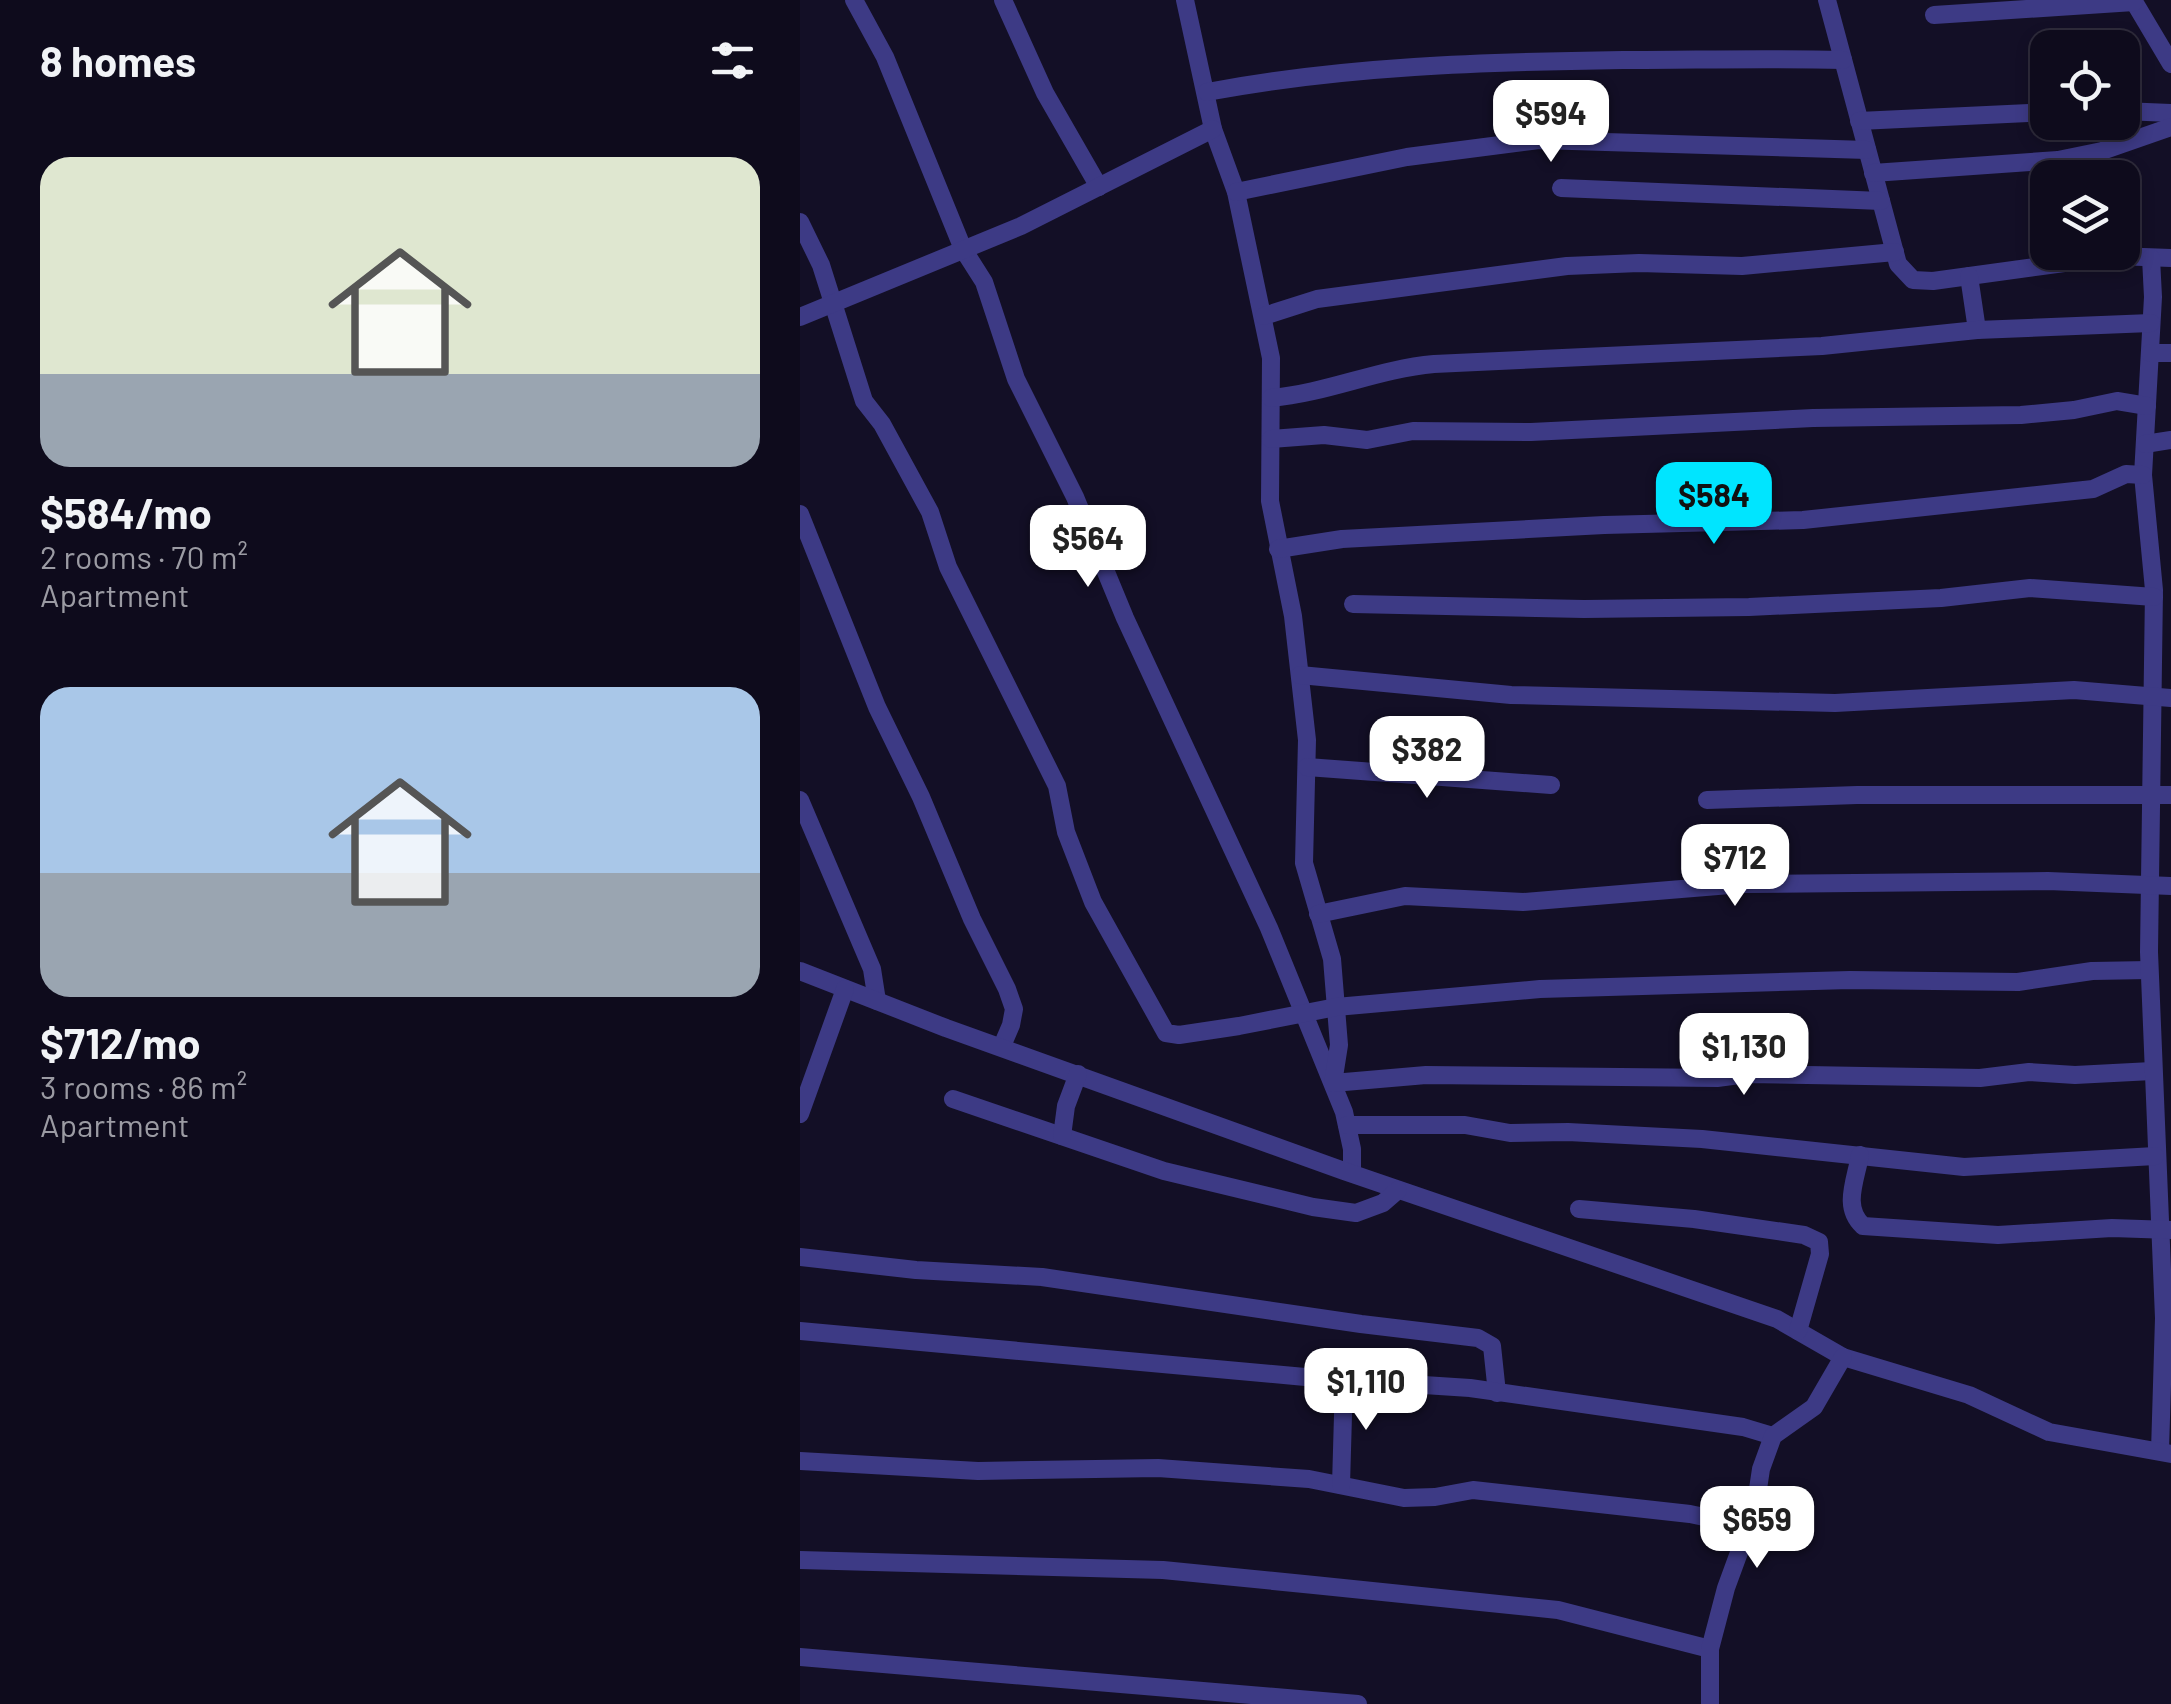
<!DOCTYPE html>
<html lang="en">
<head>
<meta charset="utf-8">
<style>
  body { margin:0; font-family:Barlow,sans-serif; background:#1c1929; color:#f1f3f6; height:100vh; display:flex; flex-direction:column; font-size:38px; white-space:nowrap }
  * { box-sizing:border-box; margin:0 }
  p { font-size:32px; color:#9b9ba3 }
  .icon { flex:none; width:55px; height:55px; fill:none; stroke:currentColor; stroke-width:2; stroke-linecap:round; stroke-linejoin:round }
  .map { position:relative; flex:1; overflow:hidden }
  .side { display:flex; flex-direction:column; background:#0e0b1c; width:800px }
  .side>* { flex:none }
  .controls { position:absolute; left:1230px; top:30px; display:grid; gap:20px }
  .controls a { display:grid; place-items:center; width:110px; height:110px; border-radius:20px; background:#0e0b1c; box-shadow:0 5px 15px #0003,0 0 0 2px #2e2b3b; font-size:50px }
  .price { position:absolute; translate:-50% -85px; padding:0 22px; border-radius:20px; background:#fff; color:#222; font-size:32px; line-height:65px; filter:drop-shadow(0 2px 5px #0008) }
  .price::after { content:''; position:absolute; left:50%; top:60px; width:30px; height:22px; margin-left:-15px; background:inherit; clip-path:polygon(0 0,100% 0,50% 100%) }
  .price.current { background:#00e5ff; color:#111 }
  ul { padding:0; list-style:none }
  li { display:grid; align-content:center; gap:20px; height:530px; padding:0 40px }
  li span { display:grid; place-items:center; height:310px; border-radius:30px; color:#555 }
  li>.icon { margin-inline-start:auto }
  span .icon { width:180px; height:180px; fill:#fffc; stroke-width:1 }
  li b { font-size:42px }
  h2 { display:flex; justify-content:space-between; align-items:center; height:120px; padding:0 40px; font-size:42px }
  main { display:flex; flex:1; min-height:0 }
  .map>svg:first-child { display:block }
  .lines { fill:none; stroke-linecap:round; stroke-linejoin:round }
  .minor { stroke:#3d3a85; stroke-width:18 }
</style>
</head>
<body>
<main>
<section class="side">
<h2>8 homes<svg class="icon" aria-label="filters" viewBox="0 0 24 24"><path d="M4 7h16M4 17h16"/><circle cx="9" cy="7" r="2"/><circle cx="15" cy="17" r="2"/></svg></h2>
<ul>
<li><span style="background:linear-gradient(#dfe7d0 70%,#9aa5b1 0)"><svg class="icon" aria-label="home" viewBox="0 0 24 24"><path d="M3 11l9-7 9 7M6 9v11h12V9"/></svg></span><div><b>$584/mo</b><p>2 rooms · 70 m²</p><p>Apartment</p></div></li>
<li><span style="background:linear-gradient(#a9c7e8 60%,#9aa5b1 0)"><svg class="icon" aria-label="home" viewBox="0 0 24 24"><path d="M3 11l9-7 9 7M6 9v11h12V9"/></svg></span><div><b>$712/mo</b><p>3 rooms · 86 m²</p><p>Apartment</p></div></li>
</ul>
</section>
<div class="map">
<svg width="1371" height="1704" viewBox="0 0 1371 1704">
  <rect width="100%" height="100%" fill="#130f26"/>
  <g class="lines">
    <!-- minor -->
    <g class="minor">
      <polyline points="54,0 85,57 163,249 184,282 216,379 275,497 325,618 469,928 544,1112 552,1149 552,1173"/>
      <polyline points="203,0 245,93 299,187"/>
      <polyline points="385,0 413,129 436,192 471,358 470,501 493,616 507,740 504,863 532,959 539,1045 533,1083 626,1075 917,1078 947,1074 1180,1078 1229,1072 1275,1075 1352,1071"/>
      <polyline points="1027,0 1098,264 1113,280 1133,281 1316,256 1371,258"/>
      <polyline points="1333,0 1371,64"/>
      <polyline points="1134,15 1334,2"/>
      <path d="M407,92c138,-26 276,-30 416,-32 73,0 146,-2 220,0"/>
      <polyline points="1322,111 1371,113"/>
      <polyline points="1059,121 1248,112"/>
      <polyline points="1073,173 1258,160 1302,151 1371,127"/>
      <polyline points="761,188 1081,201"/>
      <polyline points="436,192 607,157 739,140 1067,150"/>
      <polyline points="0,222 21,265 64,401 82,424 130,512 148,567 257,786 266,832 293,902 366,1033 379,1035 439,1026 536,1007 740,989 1050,980 1218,982 1292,971 1349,970"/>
      <polyline points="1351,258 1353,297 1343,475 1354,590 1349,952 1364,1318 1360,1451"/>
      <polyline points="1169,276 1177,330"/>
      <polyline points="464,316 517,299 767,266 839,263 942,266 1095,252"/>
      <polyline points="0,317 221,226 413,129"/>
      <polyline points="1350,353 1371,353"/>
      <path d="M471,398c56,-5 107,-29 163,-34l388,-18 155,-16 174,-7"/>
      <polyline points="471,439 524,435 567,440 613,431 731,432 1013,418 1221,415 1274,410 1317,401 1347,406"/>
      <polyline points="1345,444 1371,440"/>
      <polyline points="0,514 77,707 121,797 172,919 207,989 214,1009 211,1025 202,1046"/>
      <polyline points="478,549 542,539 804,525 1003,520 1293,489 1326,474 1343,475"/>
      <polyline points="553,604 784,609 949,607 1141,598 1230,588 1354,597"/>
      <polyline points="500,675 711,695 1035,703 1274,690 1371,698"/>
      <polyline points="507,767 751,785"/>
      <polyline points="0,800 72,969 77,1001"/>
      <polyline points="907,800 1057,795 1371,795"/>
      <polyline points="518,914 605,896 723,902 942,884 1248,881 1371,886"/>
      <polyline points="0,971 146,1028 544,1171 977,1319 1043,1357 1169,1395 1249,1432 1371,1454"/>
      <polyline points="153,1099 364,1171 513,1207 556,1213 583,1203 598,1190"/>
      <polyline points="0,1114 45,989"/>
      <polyline points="547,1125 665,1125 710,1133 768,1132 902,1139 1164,1167 1355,1156"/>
      <polyline points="262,1136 266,1106 278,1074"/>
      <path d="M1060,1155c-4,25 -18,52 3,71l135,9 114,-7 59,2"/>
      <polyline points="779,1209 894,1219 1004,1235 1019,1242 1020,1254 998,1331"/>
      <polyline points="0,1257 116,1270 242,1277 561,1324 678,1338 692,1346 697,1393"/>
      <polyline points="0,1331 516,1378 670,1388 943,1427 973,1436"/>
      <polyline points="0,1461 178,1471 358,1468 509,1479 604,1498 635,1497 673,1490 890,1514 914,1519 945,1534"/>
      <polyline points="541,1485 544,1380"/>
      <polyline points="0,1560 363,1570 514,1585 758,1610 910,1649"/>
      <polyline points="0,1657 558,1704"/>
      <polyline points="910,1704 910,1649 926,1588 955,1509 961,1469 973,1436 1014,1407 1043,1357"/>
    </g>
  </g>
</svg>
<div class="controls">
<a><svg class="icon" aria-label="locate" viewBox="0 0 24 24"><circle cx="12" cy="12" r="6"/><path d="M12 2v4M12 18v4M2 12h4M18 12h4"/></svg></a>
<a><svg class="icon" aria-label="layers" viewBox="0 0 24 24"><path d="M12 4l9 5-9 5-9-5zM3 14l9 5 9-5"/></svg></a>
</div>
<b class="price" style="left:751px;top:165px">$594</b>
<b class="price current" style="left:914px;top:547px">$584</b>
<b class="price" style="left:288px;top:590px">$564</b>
<b class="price" style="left:627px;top:801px">$382</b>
<b class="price" style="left:935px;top:909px">$712</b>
<b class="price" style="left:944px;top:1098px">$1,130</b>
<b class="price" style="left:566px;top:1433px">$1,110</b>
<b class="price" style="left:957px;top:1571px">$659</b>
</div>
</main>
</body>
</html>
